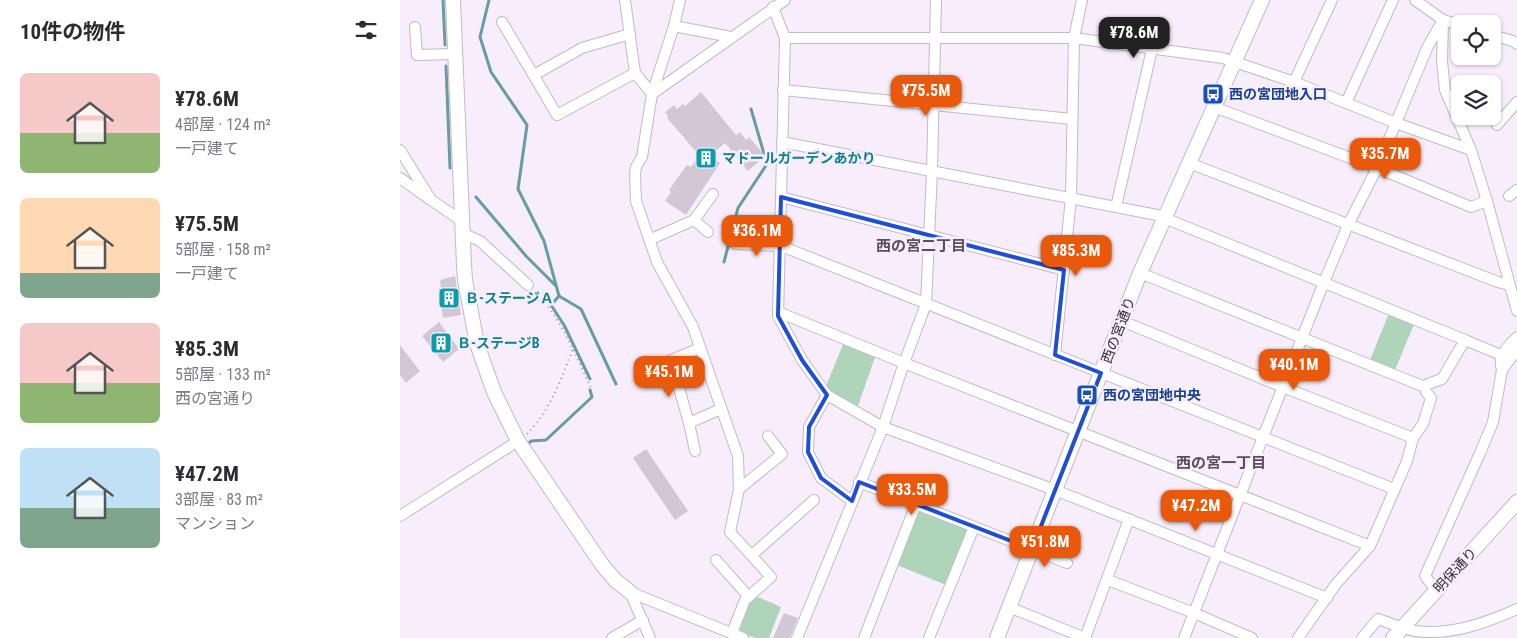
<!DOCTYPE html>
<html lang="ja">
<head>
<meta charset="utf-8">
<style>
  body { margin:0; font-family:"Roboto Condensed","Noto Sans JP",sans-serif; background:#f7f7f7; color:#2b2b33; height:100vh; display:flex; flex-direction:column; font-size:19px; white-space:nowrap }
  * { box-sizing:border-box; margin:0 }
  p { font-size:16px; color:#7c7c81 }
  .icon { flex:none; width:28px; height:28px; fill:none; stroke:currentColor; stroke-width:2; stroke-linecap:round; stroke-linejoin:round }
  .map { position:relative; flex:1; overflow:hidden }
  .panel { display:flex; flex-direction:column; background:#fff; width:400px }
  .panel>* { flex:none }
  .tools { position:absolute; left:1051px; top:15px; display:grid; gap:10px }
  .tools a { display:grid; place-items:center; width:50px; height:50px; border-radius:8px; background:#fff; box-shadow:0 1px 4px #0004; font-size:25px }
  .price { position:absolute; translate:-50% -42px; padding:0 11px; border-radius:10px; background:#ea580c; color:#fff; font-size:16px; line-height:32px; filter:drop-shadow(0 1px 2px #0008) }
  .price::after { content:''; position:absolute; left:50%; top:30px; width:15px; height:11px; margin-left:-8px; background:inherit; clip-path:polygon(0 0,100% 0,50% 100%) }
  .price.on { background:#222; color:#fff }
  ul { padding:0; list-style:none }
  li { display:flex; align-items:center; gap:15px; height:125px; padding:0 20px }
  li span { display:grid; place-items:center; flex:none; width:140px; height:100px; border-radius:8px; color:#555 }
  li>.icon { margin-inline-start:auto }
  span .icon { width:60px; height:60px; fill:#fffc; stroke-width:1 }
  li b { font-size:21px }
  h2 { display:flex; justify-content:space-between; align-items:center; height:60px; padding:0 20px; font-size:21px }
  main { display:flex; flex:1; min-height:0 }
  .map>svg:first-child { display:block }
  .green { fill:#aed5ba }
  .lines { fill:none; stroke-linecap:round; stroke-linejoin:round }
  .stream { stroke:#679ca7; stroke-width:3 }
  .building { fill:#d2c8d5 }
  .street-casing { stroke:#c3b9c6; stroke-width:12 }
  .secondary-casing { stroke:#c3b9c6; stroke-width:16 }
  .path { stroke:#9b949d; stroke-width:2; stroke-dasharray:1 4; stroke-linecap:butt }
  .street { stroke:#fff; stroke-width:10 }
  .secondary { stroke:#fff; stroke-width:14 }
  .marked { fill:none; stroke:#1d4ed8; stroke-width:4; stroke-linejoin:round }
  .labels { text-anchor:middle; stroke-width:5; stroke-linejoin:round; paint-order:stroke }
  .transit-label { font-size:14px; font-weight:bold; fill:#164399; stroke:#f8eefb; text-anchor:start }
  .culture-label { font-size:14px; font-weight:bold; fill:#0d838f; stroke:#f8eefb; text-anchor:start }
  .street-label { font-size:14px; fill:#332f34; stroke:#f8eefb }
  .neighbourhood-label { font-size:15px; font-weight:bold; fill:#59505b; stroke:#f8eefb }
</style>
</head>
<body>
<main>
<section class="panel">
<h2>10件の物件<svg class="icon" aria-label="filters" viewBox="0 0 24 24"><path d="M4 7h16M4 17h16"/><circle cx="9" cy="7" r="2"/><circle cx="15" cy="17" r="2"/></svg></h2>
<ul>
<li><span style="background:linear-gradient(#f6c9c9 60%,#8fb573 0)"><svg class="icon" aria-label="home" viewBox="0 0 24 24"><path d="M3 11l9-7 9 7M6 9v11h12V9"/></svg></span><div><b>¥78.6M</b><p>4部屋 · 124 m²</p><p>一戸建て</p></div></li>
<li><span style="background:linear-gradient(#ffd9b3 75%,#7fa58c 0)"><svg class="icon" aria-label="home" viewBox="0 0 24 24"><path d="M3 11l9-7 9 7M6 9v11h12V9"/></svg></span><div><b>¥75.5M</b><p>5部屋 · 158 m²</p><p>一戸建て</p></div></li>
<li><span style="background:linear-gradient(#f6c9c9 60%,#8fb573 0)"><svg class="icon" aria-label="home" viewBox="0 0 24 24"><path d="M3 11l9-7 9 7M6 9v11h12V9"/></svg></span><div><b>¥85.3M</b><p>5部屋 · 133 m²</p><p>西の宮通り</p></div></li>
<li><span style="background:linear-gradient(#bfe0f5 60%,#7fa58c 0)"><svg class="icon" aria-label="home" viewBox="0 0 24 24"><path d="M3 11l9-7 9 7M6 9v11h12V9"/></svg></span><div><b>¥47.2M</b><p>3部屋 · 83 m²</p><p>マンション</p></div></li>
</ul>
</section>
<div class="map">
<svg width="1117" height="638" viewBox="0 0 1117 638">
  <rect width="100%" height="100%" fill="#f8eefb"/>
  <!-- green -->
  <g class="green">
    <polygon points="989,313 1015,322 995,370 970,360"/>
    <polygon points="444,342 476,354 458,406 431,393 426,386"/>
    <polygon points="523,509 566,528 568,532 546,585 497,565 516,513"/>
    <polygon points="358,597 381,607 369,638 356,638 341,633 340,628 349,603"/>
  </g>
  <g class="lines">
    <!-- stream -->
    <g class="stream">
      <polyline points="43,0 45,45"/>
      <polyline points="89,0 80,37 91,72 127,125 118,189 144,241 159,296 181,309 216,384"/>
      <polyline points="46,66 50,168"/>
      <polyline points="76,197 126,256 155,285"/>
      <polyline points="324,262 338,208 367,164 351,109"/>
      <polyline points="159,296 151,305 164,325 190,379"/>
      <polyline points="129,443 131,441 146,440 192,397 190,390"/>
    </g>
  </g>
  <!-- building -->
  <g class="building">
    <polygon points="301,92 336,135 340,132 346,140 349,137 365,156 348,171 325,143 313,153 317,157 315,159 320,163 286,215 265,201 271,192 269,190 276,180 287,165 291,167 299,155 267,118 268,116 265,112 274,105 277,109 283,104 285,106"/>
    <polygon points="55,276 61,315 43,318 39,288 41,288 40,280"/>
    <polygon points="39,322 59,349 43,362 22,336"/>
    <polygon points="0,345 20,371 6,383 0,375"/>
    <polygon points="246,449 288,511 275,520 233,458"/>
    <polygon points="384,613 398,618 390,638 373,638"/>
  </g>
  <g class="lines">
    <!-- street casing -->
    <g class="street-casing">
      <g id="street">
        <polyline points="225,0 235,73 252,94"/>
        <polyline points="1015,0 1043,20 1060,25"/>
        <polyline points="373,7 385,38 378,316 402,360 427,395 483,427 504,363 526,304 532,171 536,0"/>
        <polyline points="1043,21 1042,61 1045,90 1071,150 1087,201 1117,311"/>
        <polyline points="102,22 157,115 235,73"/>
        <polyline points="274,26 331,37"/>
        <polyline points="15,27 17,55 55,54"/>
        <polyline points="1092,35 1113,41 1117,44"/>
        <polyline points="385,38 674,38 823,58 894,82 996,123 1071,150"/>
        <polyline points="134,75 182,48 230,34"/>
        <polyline points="894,82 932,0"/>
        <polyline points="383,90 672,119"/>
        <polyline points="252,94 274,26 280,0"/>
        <polyline points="946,103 993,0"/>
        <polyline points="814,107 977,168 1071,207 1087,201"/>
        <polyline points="1097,125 1117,102"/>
        <polyline points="382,142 757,215 1065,340"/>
        <polyline points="0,150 31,200 62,221"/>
        <polyline points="789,163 1098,282 1109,285"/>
        <polyline points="0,178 28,198"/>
        <polyline points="1109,196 1117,190"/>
        <polyline points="381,197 664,270"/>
        <polyline points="716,207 752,49"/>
        <polyline points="294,220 308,232"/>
        <polyline points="62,233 80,241 128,285"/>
        <polyline points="249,240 294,220 313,194"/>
        <polyline points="336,244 381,246 994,489"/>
        <polyline points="740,273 1025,387"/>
        <polyline points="378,312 504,363 970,546"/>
        <polyline points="722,321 883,387 1013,438"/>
        <polyline points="300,348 271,360 289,423 321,409"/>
        <polyline points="655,355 671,198 674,38 682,0"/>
        <polyline points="1102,370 1117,350"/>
        <polyline points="427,395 409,427 408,452 421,478 452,501"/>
        <polyline points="289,423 295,451"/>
        <polyline points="459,482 667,563"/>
        <polyline points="339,489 382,454 368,436"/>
        <polyline points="0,516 118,441"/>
        <polyline points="352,555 414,500"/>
        <polyline points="316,560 349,597"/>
        <polyline points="708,580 794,613 852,638"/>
        <path d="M1036,590l-11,-14 55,-123 13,-31 9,-52c-5,-15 6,-23 15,-33"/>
        <polyline points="230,592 343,638"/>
        <polyline points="230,592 250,638"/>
        <polyline points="609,607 685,638"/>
        <polyline points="332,633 345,600 371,577 330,532 339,489 338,456 293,327 257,262 236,201 235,174 236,167 242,157 252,94 385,0"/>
        <polyline points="212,638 243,620"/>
        <polyline points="397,638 483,427 655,490 927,598"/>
        <polyline points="464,638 516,504"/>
        <polyline points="529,638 574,527"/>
        <polyline points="685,638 729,519"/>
        <polyline points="784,638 924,282 948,225 977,168 1028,46 1043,20"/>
        <polyline points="898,638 936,584 970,546 1007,461 1013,438 1023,424 1031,398 1026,392 1025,387 1028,384 1042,379 1065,340 1101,355"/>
        <path d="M962,638l16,-19c12,4 25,10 37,12 35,5 71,-8 102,-22"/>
      </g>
    </g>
    <!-- secondary casing -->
    <g class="secondary-casing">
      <g id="secondary">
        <polyline points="53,0 64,265 65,280 77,344 94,392 118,441 203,566 216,581 230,592"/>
        <polyline points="597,638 740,273 862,0"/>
        <polyline points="993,638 1117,502"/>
      </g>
    </g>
    <!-- path -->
    <g class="path">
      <path d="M135,292c27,26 40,63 56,96"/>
      <path d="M127,434c23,-23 34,-55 46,-85"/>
    </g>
    <!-- street -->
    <use href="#street" class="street"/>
    <!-- secondary -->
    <use href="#secondary" class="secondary"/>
  </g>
  <!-- marked area -->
  <path class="marked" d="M381,197l283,73 -9,85 46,18 -69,176 -173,-67 -7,19 -31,-23 -13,-26 1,-25 18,-32 -25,-35 -24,-44z"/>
  <!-- icons -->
  <defs>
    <g id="bus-square" transform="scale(1.125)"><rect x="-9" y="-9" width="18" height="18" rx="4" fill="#1a4fb4" stroke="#f8eefb"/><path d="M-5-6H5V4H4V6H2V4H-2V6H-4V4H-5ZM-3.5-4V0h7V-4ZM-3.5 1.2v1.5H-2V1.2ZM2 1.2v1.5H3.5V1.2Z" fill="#fff"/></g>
    <g id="building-square" transform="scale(1.125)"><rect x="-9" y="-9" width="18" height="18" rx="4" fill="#0f9aa8" stroke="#f8eefb"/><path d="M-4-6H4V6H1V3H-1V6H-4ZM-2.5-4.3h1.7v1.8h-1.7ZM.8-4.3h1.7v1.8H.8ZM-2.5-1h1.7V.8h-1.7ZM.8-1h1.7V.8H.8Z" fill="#fff"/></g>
  </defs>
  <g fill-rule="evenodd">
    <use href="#bus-square" x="813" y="94"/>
    <use href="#building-square" x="306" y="158"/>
    <use href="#building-square" x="49" y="298"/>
    <use href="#building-square" x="41" y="343"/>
    <use href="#bus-square" x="687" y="395"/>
  </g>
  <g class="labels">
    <!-- transit labels -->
    <g class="transit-label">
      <text x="829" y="99">西の宮団地入口</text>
      <text x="703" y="400">西の宮団地中央</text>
    </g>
    <!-- culture labels -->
    <g class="culture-label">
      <text x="322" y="163">マドールガーデンあかり</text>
      <text x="65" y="303">Ｂ‐ステージＡ</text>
      <text x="57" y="348">Ｂ‐ステージB</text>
    </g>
    <!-- street labels -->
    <g class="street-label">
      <text transform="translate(718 330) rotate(-69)" y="5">西の宮通り</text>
      <text transform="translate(1055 570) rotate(-47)" y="5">明保通り</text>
    </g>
    <!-- neighbourhood labels -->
    <g class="neighbourhood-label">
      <text x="521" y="251">西の宮二丁目</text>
      <text x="821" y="468">西の宮一丁目</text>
    </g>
  </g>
</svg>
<div class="tools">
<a><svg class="icon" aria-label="locate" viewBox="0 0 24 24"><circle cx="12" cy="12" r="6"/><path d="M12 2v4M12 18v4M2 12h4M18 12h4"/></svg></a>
<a><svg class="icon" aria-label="layers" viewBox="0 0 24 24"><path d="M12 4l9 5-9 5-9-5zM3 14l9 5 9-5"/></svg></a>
</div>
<b class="price on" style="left:734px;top:59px">¥78.6M</b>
<b class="price" style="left:526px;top:117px">¥75.5M</b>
<b class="price" style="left:985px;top:180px">¥35.7M</b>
<b class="price" style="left:357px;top:257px">¥36.1M</b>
<b class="price" style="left:676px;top:277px">¥85.3M</b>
<b class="price" style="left:894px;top:391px">¥40.1M</b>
<b class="price" style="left:269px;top:398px">¥45.1M</b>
<b class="price" style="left:512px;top:516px">¥33.5M</b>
<b class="price" style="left:796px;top:532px">¥47.2M</b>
<b class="price" style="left:645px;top:568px">¥51.8M</b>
</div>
</main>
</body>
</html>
